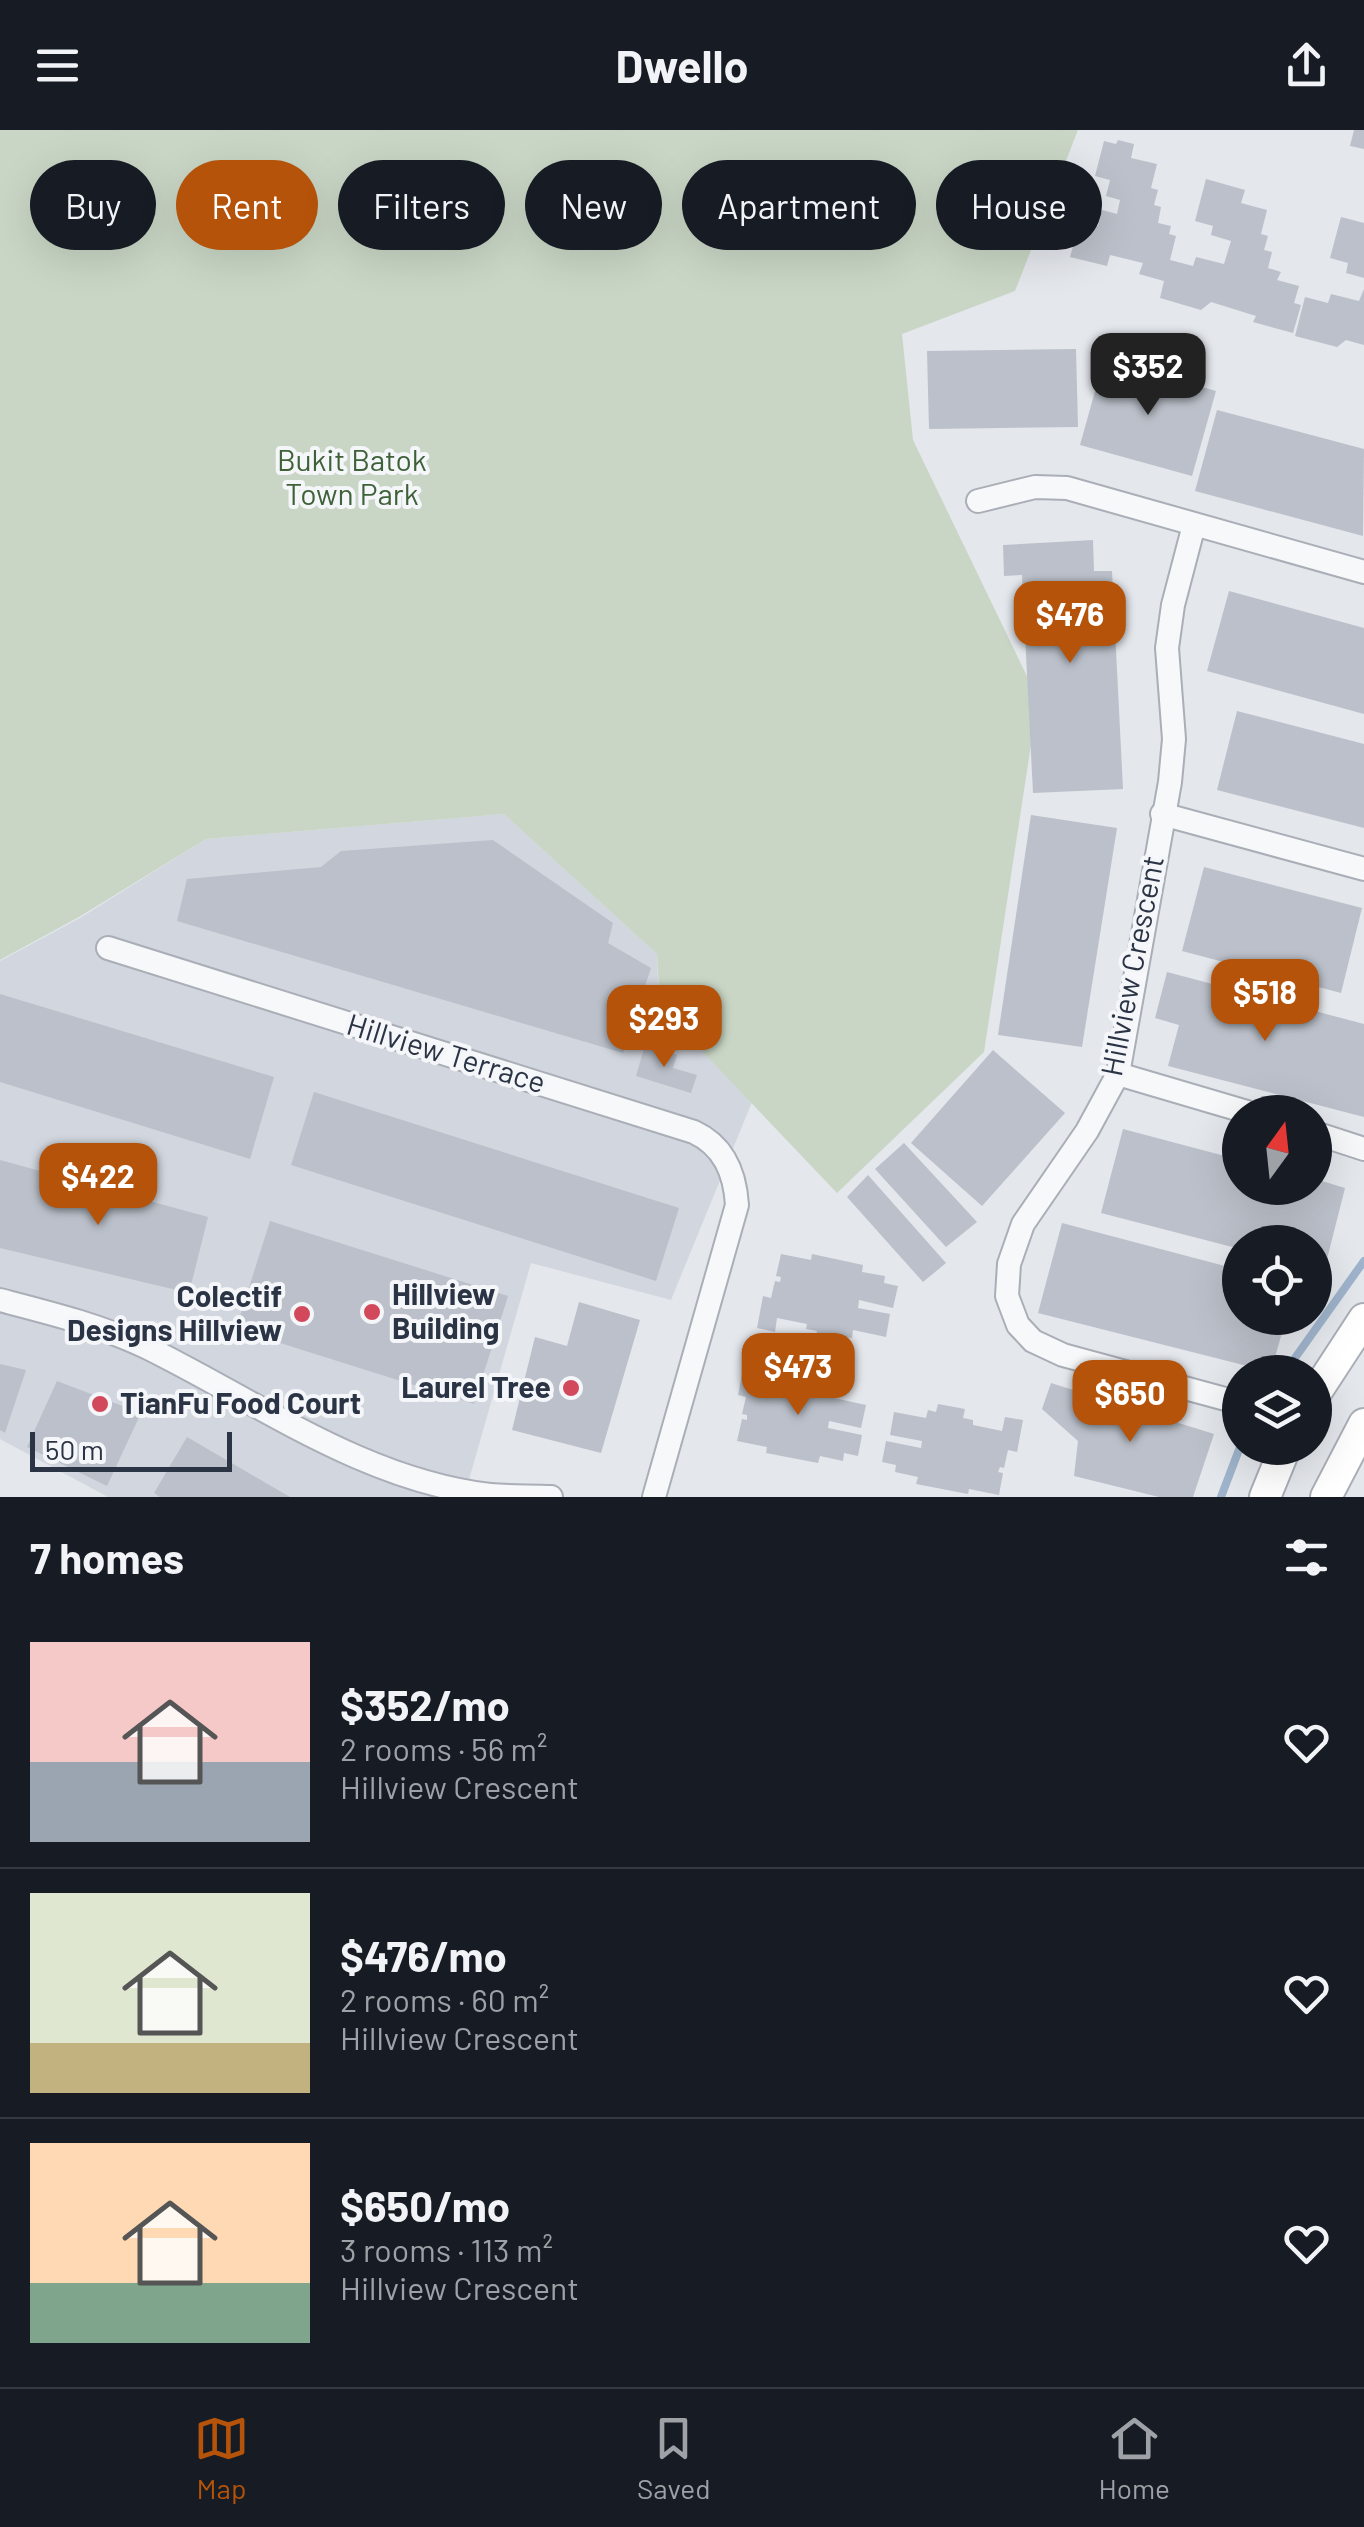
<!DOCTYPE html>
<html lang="en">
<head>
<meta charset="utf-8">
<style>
  body { margin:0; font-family:Barlow,sans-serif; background:#20242c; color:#f1f3f6; height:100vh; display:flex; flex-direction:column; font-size:38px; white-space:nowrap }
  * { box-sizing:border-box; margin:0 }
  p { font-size:32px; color:#9ea1a6 }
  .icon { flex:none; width:55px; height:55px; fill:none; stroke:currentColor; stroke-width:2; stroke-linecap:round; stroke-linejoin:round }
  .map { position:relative; height:1367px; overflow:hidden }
  .drawer { display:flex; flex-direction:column; background:#171b24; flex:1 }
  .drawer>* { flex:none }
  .banner { position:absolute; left:30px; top:30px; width:1305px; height:90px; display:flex; gap:20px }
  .needle { width:65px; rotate:15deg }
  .fabs { position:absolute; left:1222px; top:965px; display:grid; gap:20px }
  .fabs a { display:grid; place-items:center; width:110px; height:110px; border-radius:50%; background:#171b24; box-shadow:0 10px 40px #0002; font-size:50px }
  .scale { position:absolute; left:30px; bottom:25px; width:202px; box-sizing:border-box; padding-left:10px; border:5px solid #2b3445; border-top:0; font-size:28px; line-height:35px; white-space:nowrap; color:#2b3445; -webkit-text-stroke:8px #f4f6f9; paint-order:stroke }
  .price { position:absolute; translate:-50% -85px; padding:0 22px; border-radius:20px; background:#b45309; color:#fff; font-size:32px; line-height:65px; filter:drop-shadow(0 2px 5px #0008) }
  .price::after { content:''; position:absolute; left:50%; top:60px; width:30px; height:22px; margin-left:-15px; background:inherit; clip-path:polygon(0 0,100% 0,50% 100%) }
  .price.selected { background:#222; color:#fff }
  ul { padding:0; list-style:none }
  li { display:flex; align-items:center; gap:30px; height:250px; padding:0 30px }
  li+li { border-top:2px solid #363941 }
  li span { display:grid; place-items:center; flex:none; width:280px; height:200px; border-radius:0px; color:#555 }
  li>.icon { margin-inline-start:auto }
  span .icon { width:120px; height:120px; fill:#fffc; stroke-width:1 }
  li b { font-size:42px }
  h2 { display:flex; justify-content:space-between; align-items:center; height:120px; padding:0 30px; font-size:42px }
  .tag { padding:0 35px; border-radius:45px; background:#171b24; box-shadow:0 10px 40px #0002; font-size:35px; line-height:90px }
  .tag.selected { background:#b45309; color:#fff }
  header { display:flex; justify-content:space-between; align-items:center; height:130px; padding:0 30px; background:#171b24; font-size:45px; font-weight:700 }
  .dock { display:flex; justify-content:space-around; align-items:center; height:140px; border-top:2px solid #363941; background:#171b24; font-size:28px; color:#9ea1a6 }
  .dock a { display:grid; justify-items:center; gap:5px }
  .dock .selected { color:#b45309 }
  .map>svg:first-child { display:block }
  .built { fill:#d2d6de }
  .green { fill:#c9d6c5 }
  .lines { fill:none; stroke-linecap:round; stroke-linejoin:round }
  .stream { stroke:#9fb4cc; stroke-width:8 }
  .building { fill:#bbc0ca }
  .street-casing { stroke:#a9aeb7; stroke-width:26 }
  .secondary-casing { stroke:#a9aeb7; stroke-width:34 }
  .street { stroke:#f7f8fa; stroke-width:22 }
  .secondary { stroke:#fff; stroke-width:30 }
  .poi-dot { fill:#d1495b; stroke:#f4f6f9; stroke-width:4 }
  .labels { text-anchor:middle; stroke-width:8; stroke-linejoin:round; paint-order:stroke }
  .park-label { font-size:30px; fill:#3f6138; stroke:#f4f6f9 }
  .street-label { font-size:30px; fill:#2b3445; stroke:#f4f6f9 }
  .poi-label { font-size:30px; font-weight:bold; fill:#2b3445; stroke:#f4f6f9; text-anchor:start }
</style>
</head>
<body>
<header><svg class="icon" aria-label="menu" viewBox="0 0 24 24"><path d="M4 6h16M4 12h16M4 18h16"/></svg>Dwello<svg class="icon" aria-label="share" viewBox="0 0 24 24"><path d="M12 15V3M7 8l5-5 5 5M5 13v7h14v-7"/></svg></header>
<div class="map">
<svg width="1364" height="1367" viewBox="0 0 1364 1367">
  <rect width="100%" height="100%" fill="#e4e7ec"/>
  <!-- built -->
  <polygon class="built" points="504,684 657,824 659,877 752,972 671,1170 531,1133 464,1367 108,1367 0,1309 0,831 80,788 206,709"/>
  <!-- green -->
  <polygon class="green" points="0,0 1078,0 1015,161 902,204 913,310 1038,569 984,922 837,1063 660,877 657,824 504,684 206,709 79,787 0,830"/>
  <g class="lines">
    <!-- stream -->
    <g class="stream">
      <polyline points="1285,1242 1364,1131"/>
      <polyline points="1221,1367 1240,1317"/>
    </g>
  </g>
  <!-- building -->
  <g class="building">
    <polygon points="1354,0 1364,0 1364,19 1350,16"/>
    <polygon points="1118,10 1134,14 1131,28 1157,34 1151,58 1158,60 1154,75 1161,77 1158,93 1171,96 1169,104 1176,106 1170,130 1193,136 1196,127 1224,134 1231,111 1211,105 1213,96 1195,91 1206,49 1245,60 1241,73 1267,80 1261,104 1268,106 1264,120 1272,122 1268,138 1281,142 1277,150 1299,156 1294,173 1301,175 1293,203 1253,192 1256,186 1211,172 1201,180 1160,168 1164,151 1139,144 1143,133 1110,125 1107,136 1070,127 1080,91 1098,96 1102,80 1117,84 1120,70 1106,66 1110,50 1095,46 1104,11 1116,14"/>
    <polygon points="1341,87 1364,93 1364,148 1346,143 1348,133 1330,128"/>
    <polygon points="1364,159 1364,215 1346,210 1337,217 1295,206 1305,167 1328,173 1331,164 1359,171"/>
    <polygon points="1076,219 1078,297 929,299 927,221"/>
    <polygon points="1104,229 1216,261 1192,346 1080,315"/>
    <polygon points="1217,280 1364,319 1363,406 1195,361"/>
    <polygon points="1093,410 1094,441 1112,441 1123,659 1033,663 1022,445 1004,446 1003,415"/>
    <polygon points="1229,461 1364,498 1364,584 1207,541"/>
    <polygon points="1237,581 1364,614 1364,698 1217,660"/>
    <polygon points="1031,685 1117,698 1082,917 998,905"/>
    <polygon points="493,710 613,793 608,813 651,838 623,923 177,791 187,749 321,737 341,721"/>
    <polygon points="1204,737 1362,778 1341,863 1182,821"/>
    <polygon points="1167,842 1364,894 1364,987 1168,936 1179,895 1155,888"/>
    <polygon points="0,864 274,947 250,1029 0,952"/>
    <polygon points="645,915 677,925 673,938 697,945 691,963 636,946"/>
    <polygon points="993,920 1065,983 982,1076 911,1013"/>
    <polygon points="314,962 679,1078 656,1151 291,1035"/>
    <polygon points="1123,999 1240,1030 1240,1058 1315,1058 1315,1049 1345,1058 1324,1141 1315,1139 1315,1112 1240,1112 1240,1119 1101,1083"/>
    <polygon points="904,1013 977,1092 946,1117 875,1039"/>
    <polygon points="0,1030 208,1087 189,1163 0,1118"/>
    <polygon points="868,1045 946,1133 923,1152 847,1067"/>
    <polygon points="270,1091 508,1166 474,1274 236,1199"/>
    <polygon points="1062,1093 1240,1140 1240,1188 1286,1188 1271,1242 1038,1183"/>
    <polygon points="781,1124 811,1130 812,1124 863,1135 862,1142 885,1146 884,1153 898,1156 893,1178 859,1170 858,1178 890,1184 886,1207 853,1200 852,1208 843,1207 842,1214 815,1209 817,1201 806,1199 807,1194 777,1188 775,1202 757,1198 763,1166 771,1168 775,1151 780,1152 781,1147 776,1146"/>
    <polygon points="579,1172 640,1190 601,1323 512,1300 535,1207 567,1216"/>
    <polygon points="0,1234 26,1240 5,1303 0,1300"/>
    <polygon points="744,1234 761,1237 759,1251 788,1257 789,1252 800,1254 802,1246 828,1251 827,1259 835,1260 834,1268 866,1275 861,1298 829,1291 828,1298 862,1305 858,1326 844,1323 843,1331 820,1326 818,1333 766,1323 767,1317 737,1311 742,1289 747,1290 747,1285 742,1284 746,1267 738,1265"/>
    <polygon points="57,1251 141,1283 107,1356 27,1317"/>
    <polygon points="1051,1253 1214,1304 1193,1367 1159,1367 1074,1346 1078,1311 1042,1279"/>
    <polygon points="938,1274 965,1279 963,1288 973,1290 973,1295 1002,1301 1005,1287 1023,1290 1017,1322 1008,1320 1004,1338 1000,1337 998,1342 1003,1343 999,1365 969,1359 968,1364 916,1354 918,1347 895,1342 896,1335 882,1332 886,1311 921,1318 922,1311 890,1305 894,1282 926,1288 928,1280 936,1282"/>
    <polygon points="187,1307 290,1367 160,1367 154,1363"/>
  </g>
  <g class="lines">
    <!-- street casing -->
    <g class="street-casing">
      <g id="street">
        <polyline points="978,371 1035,357 1067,358 1364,442"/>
        <polyline points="1194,395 1173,475 1167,518 1174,609 1170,652 1118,944 1087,1001 1023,1094 1009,1134 1007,1166 1018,1195 1033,1211 1063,1225 1240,1273"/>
        <polyline points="1162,684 1364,739"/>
        <path d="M108,818l586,184c30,14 41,41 43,73l-83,292"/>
        <polyline points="1118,944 1247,982"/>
        <polyline points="1315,1003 1364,1019"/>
        <path d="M0,1170c50,13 99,25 146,47 112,55 217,133 344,148 20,2 41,1 61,2"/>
      </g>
    </g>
    <!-- secondary casing -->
    <g class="secondary-casing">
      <g id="secondary">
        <polyline points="1315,1264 1364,1189"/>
        <polyline points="1265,1367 1285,1318"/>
        <polyline points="1326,1367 1364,1294"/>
      </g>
    </g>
    <!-- street -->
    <use href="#street" class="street"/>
    <!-- secondary -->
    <use href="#secondary" class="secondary"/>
  </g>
  <!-- markers -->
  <g class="poi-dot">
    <circle cx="372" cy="1182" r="10"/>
    <circle cx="302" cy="1184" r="10"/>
    <circle cx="571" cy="1258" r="10"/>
    <circle cx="100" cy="1274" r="10"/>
  </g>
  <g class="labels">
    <!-- park labels -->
    <g class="park-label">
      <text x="352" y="341">Bukit Batok<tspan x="352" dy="34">Town Park</tspan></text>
    </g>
    <!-- street labels -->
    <g class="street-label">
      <text transform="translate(1133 836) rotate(-79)" y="10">Hillview Crescent</text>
      <text transform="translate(446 924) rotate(17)" y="10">Hillview Terrace</text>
    </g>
    <!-- poi labels -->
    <g class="poi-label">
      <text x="392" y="1175">Hillview<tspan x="392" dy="34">Building</tspan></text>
      <text x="282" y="1177" text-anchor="end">Colectif<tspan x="282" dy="34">Designs Hillview</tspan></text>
      <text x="551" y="1268" text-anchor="end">Laurel Tree</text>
      <text x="120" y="1284">TianFu Food Court</text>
    </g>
  </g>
</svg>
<div class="fabs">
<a><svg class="needle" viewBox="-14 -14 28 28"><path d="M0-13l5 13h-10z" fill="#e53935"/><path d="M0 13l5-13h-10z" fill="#9ea1a6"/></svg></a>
<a><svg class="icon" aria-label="locate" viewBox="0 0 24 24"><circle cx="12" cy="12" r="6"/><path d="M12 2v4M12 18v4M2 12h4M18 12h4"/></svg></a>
<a><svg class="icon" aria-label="layers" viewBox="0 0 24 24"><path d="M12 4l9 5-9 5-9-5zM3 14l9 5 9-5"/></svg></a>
</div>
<div class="scale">50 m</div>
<b class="price selected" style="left:1148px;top:288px">$352</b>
<b class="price" style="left:1070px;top:536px">$476</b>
<b class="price" style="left:1265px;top:914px">$518</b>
<b class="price" style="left:664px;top:940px">$293</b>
<b class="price" style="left:98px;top:1098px">$422</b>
<b class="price" style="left:798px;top:1288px">$473</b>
<b class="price" style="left:1130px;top:1315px">$650</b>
<div class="banner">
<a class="tag">Buy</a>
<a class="tag selected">Rent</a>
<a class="tag">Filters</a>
<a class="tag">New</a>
<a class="tag">Apartment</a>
<a class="tag">House</a>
</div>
</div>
<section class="drawer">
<h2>7 homes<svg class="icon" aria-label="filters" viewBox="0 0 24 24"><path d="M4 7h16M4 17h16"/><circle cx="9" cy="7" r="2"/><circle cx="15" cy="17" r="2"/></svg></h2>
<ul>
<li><span style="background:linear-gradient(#f6c9c9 60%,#9aa5b1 0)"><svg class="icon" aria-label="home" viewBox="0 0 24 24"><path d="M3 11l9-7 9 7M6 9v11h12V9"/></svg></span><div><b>$352/mo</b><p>2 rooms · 56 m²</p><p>Hillview Crescent</p></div><svg class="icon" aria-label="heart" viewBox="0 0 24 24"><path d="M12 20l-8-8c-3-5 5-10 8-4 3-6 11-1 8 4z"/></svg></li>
<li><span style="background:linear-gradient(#dfe7d0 75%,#c2b280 0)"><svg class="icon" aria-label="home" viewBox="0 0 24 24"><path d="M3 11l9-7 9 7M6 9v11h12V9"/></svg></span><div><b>$476/mo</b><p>2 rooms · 60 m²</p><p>Hillview Crescent</p></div><svg class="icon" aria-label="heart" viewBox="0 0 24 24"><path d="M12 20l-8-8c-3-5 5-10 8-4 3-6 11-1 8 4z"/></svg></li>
<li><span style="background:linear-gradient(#ffd9b3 70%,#7fa58c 0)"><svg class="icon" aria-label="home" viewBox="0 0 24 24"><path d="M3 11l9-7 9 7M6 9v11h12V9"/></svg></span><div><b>$650/mo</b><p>3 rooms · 113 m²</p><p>Hillview Crescent</p></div><svg class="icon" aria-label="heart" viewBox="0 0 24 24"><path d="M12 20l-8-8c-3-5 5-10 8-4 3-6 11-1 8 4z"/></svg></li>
</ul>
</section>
<nav class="dock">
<a class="selected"><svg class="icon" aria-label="map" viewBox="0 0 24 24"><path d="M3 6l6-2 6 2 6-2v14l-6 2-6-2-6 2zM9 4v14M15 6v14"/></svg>Map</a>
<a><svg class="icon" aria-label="saved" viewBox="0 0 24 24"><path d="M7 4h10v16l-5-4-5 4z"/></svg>Saved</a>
<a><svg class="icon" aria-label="home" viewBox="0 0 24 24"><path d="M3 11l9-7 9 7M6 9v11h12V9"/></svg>Home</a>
</nav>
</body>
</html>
